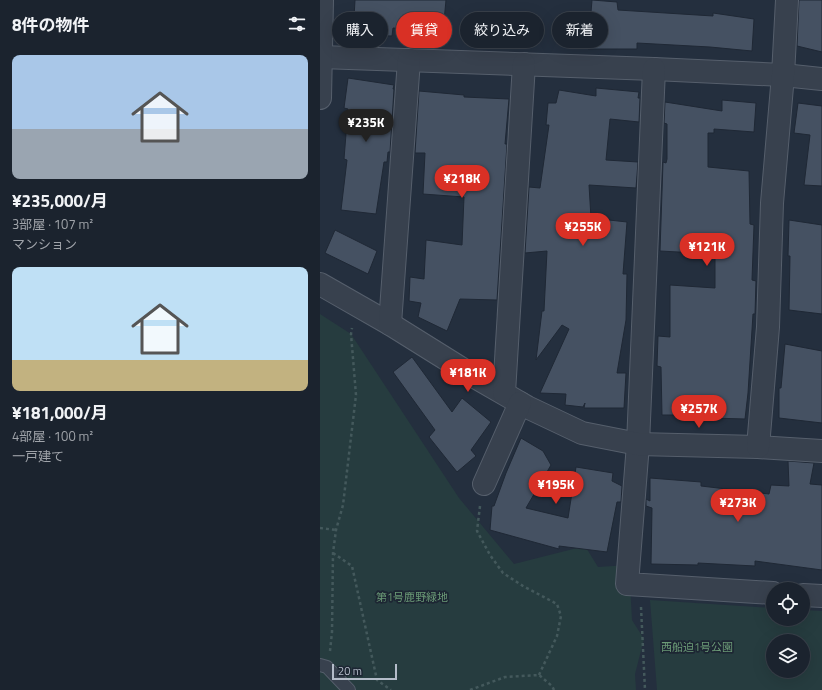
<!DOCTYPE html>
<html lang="ja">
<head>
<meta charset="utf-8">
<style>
  body { margin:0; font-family:"Titillium Web","Noto Sans JP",sans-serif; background:#282f3a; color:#f1f3f6; height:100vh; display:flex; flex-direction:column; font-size:15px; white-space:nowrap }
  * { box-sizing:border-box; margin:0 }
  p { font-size:13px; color:#a0a4aa }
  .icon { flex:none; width:22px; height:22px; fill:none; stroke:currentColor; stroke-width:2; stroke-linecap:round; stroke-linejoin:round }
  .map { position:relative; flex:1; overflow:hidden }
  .sheet { display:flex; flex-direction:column; background:#1b232e; width:320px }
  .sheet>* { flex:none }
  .top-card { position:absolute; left:12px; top:12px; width:380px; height:36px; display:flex; gap:8px }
  .fabs { position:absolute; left:446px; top:582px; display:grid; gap:8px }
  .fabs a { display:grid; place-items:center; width:44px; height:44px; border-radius:50%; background:#1b232e; box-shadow:0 4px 16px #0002,0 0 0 1px #39404a; font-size:20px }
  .scale { position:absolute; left:12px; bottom:10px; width:65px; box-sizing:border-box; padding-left:4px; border:2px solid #b4bcc9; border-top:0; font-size:11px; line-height:14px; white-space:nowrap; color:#b4bcc9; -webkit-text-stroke:3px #1d2633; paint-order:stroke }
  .price { position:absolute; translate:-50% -34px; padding:0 9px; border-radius:14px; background:#d93025; color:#fff; font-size:13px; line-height:26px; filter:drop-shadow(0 1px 2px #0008) }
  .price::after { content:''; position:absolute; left:50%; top:24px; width:12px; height:9px; margin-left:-6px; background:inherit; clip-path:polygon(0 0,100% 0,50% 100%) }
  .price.current { background:#222; color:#fff }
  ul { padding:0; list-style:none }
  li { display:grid; align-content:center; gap:8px; height:212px; padding:0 12px }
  li span { display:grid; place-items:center; height:124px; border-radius:8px; color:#555 }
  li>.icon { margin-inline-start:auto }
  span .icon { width:72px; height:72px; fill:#fffc; stroke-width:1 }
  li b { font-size:17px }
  h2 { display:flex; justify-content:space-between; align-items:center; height:48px; padding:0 12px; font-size:17px }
  .pill { padding:0 14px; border-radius:18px; background:#1b232e; box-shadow:0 4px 16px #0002,0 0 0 1px #39404a; font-size:14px; line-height:36px }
  .pill.current { background:#d93025; color:#fff }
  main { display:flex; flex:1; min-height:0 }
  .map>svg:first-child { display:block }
  .green { fill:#263c3f; fill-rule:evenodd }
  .building { fill:#455162; stroke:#1f2835 }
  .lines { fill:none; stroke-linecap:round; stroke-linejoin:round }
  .service-casing { stroke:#565f6c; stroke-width:14 }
  .minor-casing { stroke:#565f6c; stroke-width:24 }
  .tertiary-casing { stroke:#565f6c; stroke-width:24 }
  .path { stroke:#44595c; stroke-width:2.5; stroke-dasharray:3 3; stroke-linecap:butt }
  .service { stroke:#38414e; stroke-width:12 }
  .minor { stroke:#38414e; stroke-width:22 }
  .tertiary { stroke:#38414e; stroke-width:22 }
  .labels { text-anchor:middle; stroke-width:3.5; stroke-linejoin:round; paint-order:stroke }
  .park-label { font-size:11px; fill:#6b9a76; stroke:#1d2633 }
</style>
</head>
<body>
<main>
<section class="sheet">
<h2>8件の物件<svg class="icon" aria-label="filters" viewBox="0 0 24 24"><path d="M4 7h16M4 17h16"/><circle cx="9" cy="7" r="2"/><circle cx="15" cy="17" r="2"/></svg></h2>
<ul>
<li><span style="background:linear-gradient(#a9c7e8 60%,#9aa5b1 0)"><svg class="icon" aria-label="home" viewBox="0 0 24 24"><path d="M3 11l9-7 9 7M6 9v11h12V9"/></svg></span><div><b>¥235,000/月</b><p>3部屋 · 107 m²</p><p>マンション</p></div></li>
<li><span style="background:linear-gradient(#bfe0f5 75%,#c2b280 0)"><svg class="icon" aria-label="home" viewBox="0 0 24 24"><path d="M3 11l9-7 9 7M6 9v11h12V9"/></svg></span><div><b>¥181,000/月</b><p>4部屋 · 100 m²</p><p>一戸建て</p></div></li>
</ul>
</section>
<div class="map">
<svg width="502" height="690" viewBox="0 0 502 690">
  <rect width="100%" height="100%" fill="#242f3e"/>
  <!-- green -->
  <g class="green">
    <polygon points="0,314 31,334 139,498 194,564 265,546 278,567 309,565 312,620 324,639 315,674 316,690 0,690"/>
    <path d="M330,600l123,8v11h30v-9l19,1v79h-165zM453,641h30v30h-30z"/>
  </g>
  <!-- building -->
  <g class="building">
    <polygon points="35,0 126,0 123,32 73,28 72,36 33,35"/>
    <polygon points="272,0 297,2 298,10 393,16 393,13 434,19 432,51 390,47 317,43 317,49 268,49"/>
    <polygon points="479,0 502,0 502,52 477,46"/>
    <polygon points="161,12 212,14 206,47 158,43"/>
    <polygon points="28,78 74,85 73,89 74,89 70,152 68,152 67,162 64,162 56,214 21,210 27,160 24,159 28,109 24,108"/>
    <polygon points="276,88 319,92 318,98 320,98 319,122 290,119 286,160 318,162 316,188 269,185 271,218 307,222 303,274 307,274 306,320 297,373 306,373 304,408 264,408 265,403 263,407 245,405 246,394 220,393 249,329 242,325 216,360 222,311 224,311 227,251 205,253 209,187 220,188 229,125 226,125 228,103 236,103 239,90 276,96"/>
    <polygon points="99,91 144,95 144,97 189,99 185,144 187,144 177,300 140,299 127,331 98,317 101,303 89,301 90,277 104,279 106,240 142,245 144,197 103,194 105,153 95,153"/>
    <polygon points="402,100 436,103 434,132 394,129 394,133 388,133 388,167 429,171 430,224 434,225 432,280 436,281 435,314 433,314 428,393 425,419 392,418 392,415 342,415 341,367 337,366 338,336 350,337 350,285 395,288 395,254 340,251 343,162 346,163 347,159 347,124 344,123 345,102 402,111"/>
    <polygon points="478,103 502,106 502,186 484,185 490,135 474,133"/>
    <polygon points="469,220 502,225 502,314 469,310 470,256 468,256"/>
    <polygon points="15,230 57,251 48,274 5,253"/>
    <polygon points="465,344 502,351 502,423 459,418 459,388 461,388"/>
    <polygon points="92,357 132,412 142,398 171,422 151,450 156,456 137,472 109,437 115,430 73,372"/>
    <polygon points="201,438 223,451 231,465 206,508 248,518 256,467 293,473 292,481 302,486 301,502 297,502 287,552 239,546 239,549 170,530 172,506 174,506 186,473"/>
    <polygon points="468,461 494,463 490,484 502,485 502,570 435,561 435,566 378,563 378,565 331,564 332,508 326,506 326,499 330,501 330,478 381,482 381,486 449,494 451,485 469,486"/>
  </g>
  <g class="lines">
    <!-- service casing -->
    <g class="service-casing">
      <polyline id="service" points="0,665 7,667 29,690"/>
    </g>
    <!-- minor casing -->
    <g class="minor-casing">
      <g id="minor">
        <polyline points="1,57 334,69 463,75 502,79"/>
        <polyline points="334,69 318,444 307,584 453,593"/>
        <polyline points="0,284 70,324 155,377 207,407 262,433 318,444 438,447 502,451"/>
        <polyline points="70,324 89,60"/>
        <polyline points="184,393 204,64"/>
        <polyline points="438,447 448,327 452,203 463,75 467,0"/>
        <polyline points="164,484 200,403"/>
        <polyline points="483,595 502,596"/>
      </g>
    </g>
    <!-- tertiary casing -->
    <g class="tertiary-casing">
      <polyline id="tertiary" points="0,98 2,0"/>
    </g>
    <!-- path -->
    <g class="path">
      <polyline points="160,506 157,531 170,555 183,573 203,586 237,604 241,616 237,636 219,675"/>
      <polyline points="0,528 16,530"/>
      <polyline points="13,553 32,566 57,680 71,690"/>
      <polyline points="321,607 325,690"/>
      <polyline points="10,651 12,632 13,553 16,530 23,505 36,395 31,334 32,328"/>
      <polyline points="150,690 185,677 219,675 232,686 234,690"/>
    </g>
    <!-- service -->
    <use href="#service" class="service"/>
    <!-- minor -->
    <use href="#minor" class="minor"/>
    <!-- tertiary -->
    <use href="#tertiary" class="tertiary"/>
  </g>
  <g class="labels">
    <!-- park labels -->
    <g class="park-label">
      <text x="92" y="601">第1号鹿野緑地</text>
      <text x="377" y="651">西船迫1号公園</text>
    </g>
  </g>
</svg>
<div class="fabs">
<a><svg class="icon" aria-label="locate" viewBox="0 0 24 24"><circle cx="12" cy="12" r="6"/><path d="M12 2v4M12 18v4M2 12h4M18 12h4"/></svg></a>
<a><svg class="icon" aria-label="layers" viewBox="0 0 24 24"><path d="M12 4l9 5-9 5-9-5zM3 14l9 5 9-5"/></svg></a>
</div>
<div class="scale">20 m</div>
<b class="price current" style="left:46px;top:143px">¥235K</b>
<b class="price" style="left:142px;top:199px">¥218K</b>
<b class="price" style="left:263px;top:247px">¥255K</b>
<b class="price" style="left:387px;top:267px">¥121K</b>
<b class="price" style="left:148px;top:393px">¥181K</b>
<b class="price" style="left:379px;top:429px">¥257K</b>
<b class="price" style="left:236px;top:505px">¥195K</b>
<b class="price" style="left:418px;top:523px">¥273K</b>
<div class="top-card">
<a class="pill">購入</a>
<a class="pill current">賃貸</a>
<a class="pill">絞り込み</a>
<a class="pill">新着</a>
</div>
</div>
</main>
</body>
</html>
